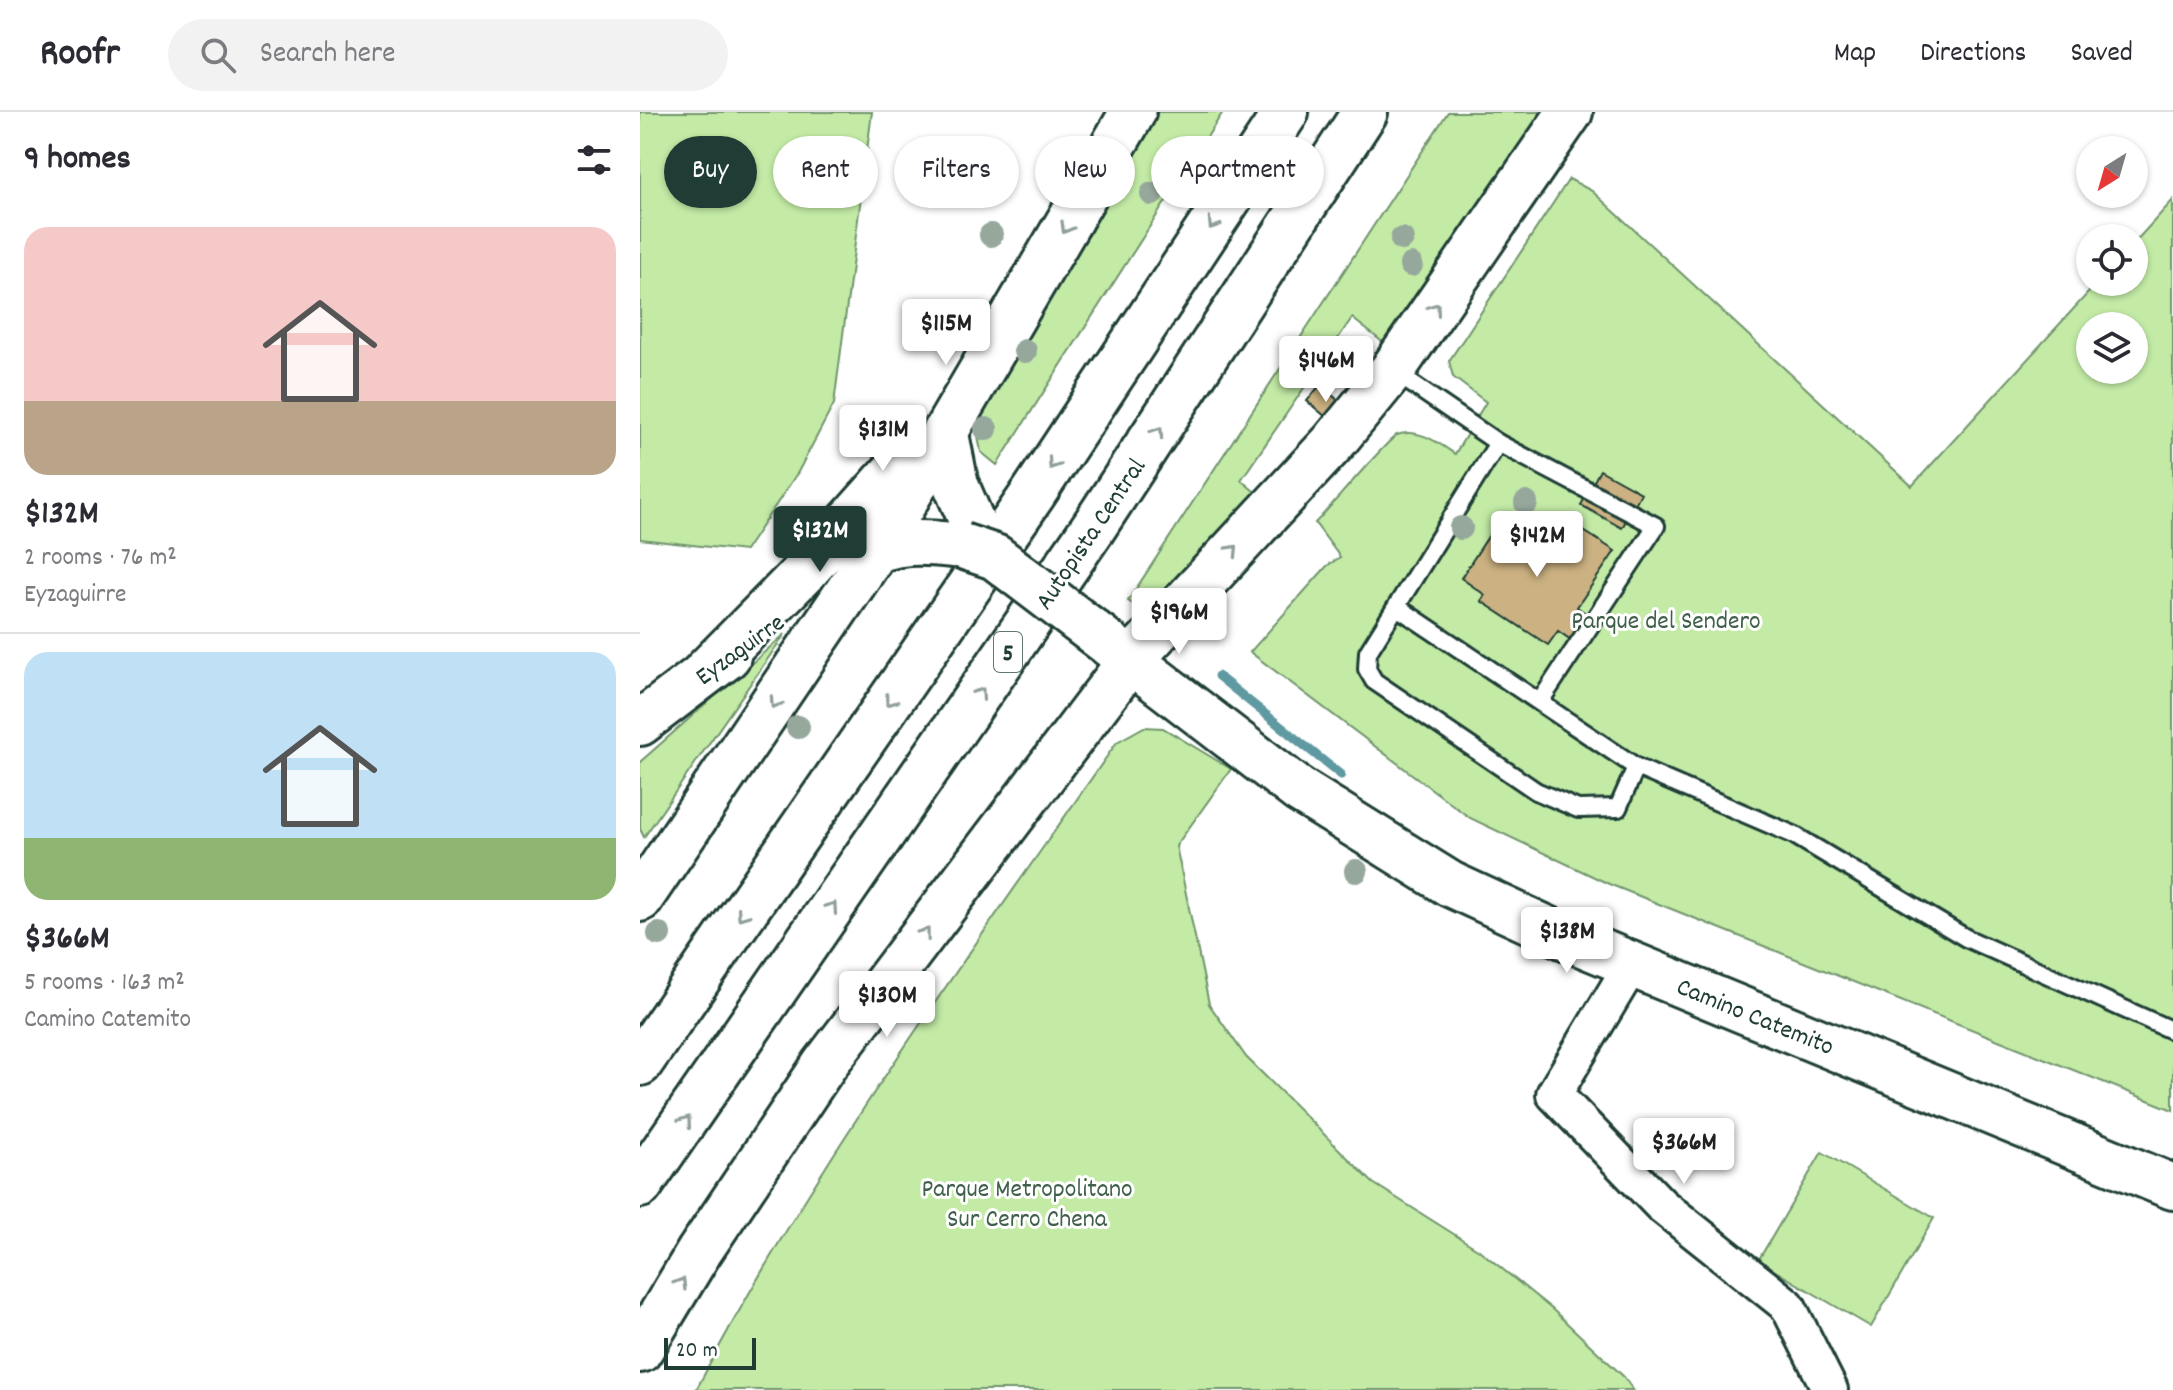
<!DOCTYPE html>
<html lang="en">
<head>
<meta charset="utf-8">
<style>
  body { margin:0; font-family:Dekko,sans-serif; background:#f2f2f3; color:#2b2b33; height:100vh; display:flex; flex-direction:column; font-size:30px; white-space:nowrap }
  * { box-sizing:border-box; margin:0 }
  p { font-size:26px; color:#7c7c81 }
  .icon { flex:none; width:44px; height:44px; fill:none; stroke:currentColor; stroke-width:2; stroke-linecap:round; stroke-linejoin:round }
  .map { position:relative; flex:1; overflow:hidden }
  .side { display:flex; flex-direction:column; background:#fff; width:640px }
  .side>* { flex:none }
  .banner { position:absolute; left:24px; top:24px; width:760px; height:72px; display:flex; gap:16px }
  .needle { width:52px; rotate:217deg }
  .tools { position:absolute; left:1436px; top:24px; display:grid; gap:16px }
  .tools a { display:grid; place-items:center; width:72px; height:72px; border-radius:50%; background:#fff; box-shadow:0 2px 6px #0004; font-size:40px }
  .scale { position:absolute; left:24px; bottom:20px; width:92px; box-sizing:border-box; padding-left:8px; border:4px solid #1f3d34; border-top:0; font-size:22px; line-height:28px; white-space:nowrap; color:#1f3d34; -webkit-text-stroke:6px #fff; paint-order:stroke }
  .price { position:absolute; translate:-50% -68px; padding:0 18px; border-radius:8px; background:#fff; color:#222; font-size:26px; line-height:52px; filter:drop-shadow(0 2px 4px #0008) }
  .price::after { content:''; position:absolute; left:50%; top:48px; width:24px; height:18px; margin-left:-12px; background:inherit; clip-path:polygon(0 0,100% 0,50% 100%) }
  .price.on { background:#1f3d34; color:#fff }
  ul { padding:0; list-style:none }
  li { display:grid; align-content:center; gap:16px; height:424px; padding:0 24px }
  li+li { border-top:2px solid #e1e1e2 }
  li span { display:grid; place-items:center; height:248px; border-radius:24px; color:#555 }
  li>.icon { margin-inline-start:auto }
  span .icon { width:144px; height:144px; fill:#fffc; stroke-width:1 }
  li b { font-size:34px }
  h2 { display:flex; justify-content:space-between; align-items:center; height:96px; padding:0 24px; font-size:34px }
  .chip { padding:0 28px; border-radius:36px; background:#fff; box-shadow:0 2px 6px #0004; font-size:28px; line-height:72px }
  .chip.on { background:#1f3d34; color:#fff }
  header { display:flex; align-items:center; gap:48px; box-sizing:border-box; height:112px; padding:0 40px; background:#fff; border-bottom:2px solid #e1e1e2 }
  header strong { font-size:38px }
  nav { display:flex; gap:44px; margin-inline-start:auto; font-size:28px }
  .search { width:560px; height:72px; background:#f2f2f3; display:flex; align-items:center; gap:20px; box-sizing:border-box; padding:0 28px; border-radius:44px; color:#7c7c81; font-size:30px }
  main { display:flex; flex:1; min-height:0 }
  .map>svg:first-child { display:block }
  .green { fill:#c3eba6; stroke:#71946d; stroke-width:2; fill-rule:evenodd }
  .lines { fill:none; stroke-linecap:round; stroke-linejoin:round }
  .stream { stroke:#5f99a1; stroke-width:9 }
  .building { fill:#ccb282; stroke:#1f3d34; stroke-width:2 }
  .lane-casing { stroke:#1f3d34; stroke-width:22 }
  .street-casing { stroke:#1f3d34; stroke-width:40 }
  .secondary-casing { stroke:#1f3d34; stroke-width:50 }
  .highway-casing { stroke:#1f3d34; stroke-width:50 }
  .lane { stroke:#fff; stroke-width:16 }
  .street { stroke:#fff; stroke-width:34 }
  .secondary { stroke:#fff; stroke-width:44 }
  .highway { stroke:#fff; stroke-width:44 }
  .secondary-bridge-casing { stroke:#1f3d34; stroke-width:50; stroke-linecap:butt }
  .secondary-bridge { stroke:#fff; stroke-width:44 }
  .tree { fill:#96a89c }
  .oneway { stroke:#8f9e9a }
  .labels { text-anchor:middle; stroke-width:6; stroke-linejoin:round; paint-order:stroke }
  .shield { fill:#fff; stroke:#627771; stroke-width:2 }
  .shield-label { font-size:24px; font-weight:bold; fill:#1f3d34 }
  .street-label { font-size:26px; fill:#1f3d34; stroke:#fff }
  .park-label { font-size:26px; fill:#40604b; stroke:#fff }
</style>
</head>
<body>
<header>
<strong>Roofr</strong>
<div class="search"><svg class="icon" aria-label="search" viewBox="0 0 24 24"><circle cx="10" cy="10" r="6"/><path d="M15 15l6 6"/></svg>Search here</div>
<nav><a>Map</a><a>Directions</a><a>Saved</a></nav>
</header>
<main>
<section class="side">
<h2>9 homes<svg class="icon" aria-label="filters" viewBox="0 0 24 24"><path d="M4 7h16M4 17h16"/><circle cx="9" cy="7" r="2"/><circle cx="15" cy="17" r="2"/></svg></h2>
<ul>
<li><span style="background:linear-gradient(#f6c9c9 70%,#b9a48a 0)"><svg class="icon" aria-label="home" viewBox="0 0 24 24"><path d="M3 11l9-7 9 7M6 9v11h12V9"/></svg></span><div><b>$132M</b><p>2 rooms · 76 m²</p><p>Eyzaguirre</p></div></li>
<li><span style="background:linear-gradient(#bfe0f5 75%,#8fb573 0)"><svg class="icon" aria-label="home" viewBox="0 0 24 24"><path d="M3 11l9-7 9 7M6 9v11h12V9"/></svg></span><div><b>$366M</b><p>5 rooms · 163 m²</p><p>Camino Catemito</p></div></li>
</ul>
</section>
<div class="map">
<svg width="1533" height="1278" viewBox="0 0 1533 1278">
  <rect width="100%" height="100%" fill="#fff"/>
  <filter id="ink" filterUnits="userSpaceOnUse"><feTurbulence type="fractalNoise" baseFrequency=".0125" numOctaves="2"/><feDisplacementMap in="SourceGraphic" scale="16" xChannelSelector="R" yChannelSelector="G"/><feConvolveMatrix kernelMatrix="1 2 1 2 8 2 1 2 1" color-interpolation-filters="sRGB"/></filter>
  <g filter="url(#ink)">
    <!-- green -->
    <g class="green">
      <polygon points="0,0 232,0 194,292 158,360 105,439 0,427"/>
      <polygon points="507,0 583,0 357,353 341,340 334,302"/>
      <polygon points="808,0 918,0 755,240 712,206 601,368 627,390 506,501 488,489"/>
      <path d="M929,67l23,12 320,295 186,-204h36v-39l39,-43v910l-564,-226 -139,-66 -220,-166 77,-86 13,-9 -25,-34c13,-13 73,-84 82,-88 21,-8 43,9 58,19l31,-52 -33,-25 -4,-16zM1450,214h44v44h-44z"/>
      <polygon points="145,522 4,725 0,717 0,650"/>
      <path d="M504,615l19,1 68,41 -55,77 33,158 37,53 127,126 106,67 74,60 71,67 9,13h-937c119,-228 274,-437 421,-648z"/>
      <polygon points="1182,1040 1294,1106 1231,1215 1118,1149"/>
    </g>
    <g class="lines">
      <!-- stream -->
      <polyline class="stream" points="578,564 701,663"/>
    </g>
    <!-- building -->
    <g class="building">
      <polygon points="680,273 705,294 692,310 667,289"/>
      <polygon points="960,358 1001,381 982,416 941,393"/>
      <polygon points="861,405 917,442 936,414 975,439 937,495 948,503 931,528 918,519 908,533 841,489 845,483 821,466"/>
    </g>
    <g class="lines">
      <!-- lane casing -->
      <g class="lane-casing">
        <g id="lane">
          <polyline points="753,259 858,331 1016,414 901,588"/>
          <polyline points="757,495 996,655 978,696 938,697 896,679 734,569 727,557 728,540 858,331"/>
          <polyline points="996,655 1154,723 1326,826 1533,919"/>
        </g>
      </g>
      <!-- street casing -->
      <g class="street-casing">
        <polyline id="street" points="992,852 914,982 1021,1093 1148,1194 1190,1278"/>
      </g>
      <!-- secondary casing -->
      <g class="secondary-casing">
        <g id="secondary">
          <polyline points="306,322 316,373 335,417"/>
          <path d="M221,447c30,-21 66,-17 101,-13"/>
          <polyline points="469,532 659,678 810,772 925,825 1533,1075"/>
          <polyline points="65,560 167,457 268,344"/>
          <polyline points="0,611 88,544"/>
          <polyline points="0,787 238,435 493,0"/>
          <polyline points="0,1238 59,1140 185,952 490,549 693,331 752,259 930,0"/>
        </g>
      </g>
      <!-- highway casing -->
      <g class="highway-casing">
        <g id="highway">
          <polyline points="0,951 393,382 646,0"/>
          <polyline points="0,1073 453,416 725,0"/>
        </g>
      </g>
      <!-- lane -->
      <use href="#lane" class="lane"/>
      <!-- street -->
      <use href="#street" class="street"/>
      <!-- secondary -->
      <use href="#secondary" class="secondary"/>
      <!-- highway -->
      <use href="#highway" class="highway"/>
      <!-- secondary-bridge casing -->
      <g class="secondary-bridge-casing">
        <polyline id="secondary-bridge" points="322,434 355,445 464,528"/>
      </g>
      <!-- secondary-bridge -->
      <use href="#secondary-bridge" class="secondary-bridge"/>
    </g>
    <!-- trees -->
    <g class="tree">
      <circle cx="512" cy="82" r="12"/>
      <circle cx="351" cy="123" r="12"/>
      <circle cx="762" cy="127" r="12"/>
      <circle cx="771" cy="153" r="12"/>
      <circle cx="385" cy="239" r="12"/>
      <circle cx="346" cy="317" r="12"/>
      <circle cx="886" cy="391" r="12"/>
      <circle cx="821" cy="416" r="12"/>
      <circle cx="158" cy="615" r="12"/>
      <circle cx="716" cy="759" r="12"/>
      <circle cx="19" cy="822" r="12"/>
    </g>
    <!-- one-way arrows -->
    <defs><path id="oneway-chevron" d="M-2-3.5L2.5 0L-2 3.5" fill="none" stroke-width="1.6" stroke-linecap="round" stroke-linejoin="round" transform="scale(2)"/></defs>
    <g class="oneway">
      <use href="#oneway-chevron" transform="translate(573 112) rotate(123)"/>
      <use href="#oneway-chevron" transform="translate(426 116) rotate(120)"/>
      <use href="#oneway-chevron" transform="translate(795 196) rotate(-55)"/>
      <use href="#oneway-chevron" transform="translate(518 320) rotate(-56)"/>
      <use href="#oneway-chevron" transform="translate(413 352) rotate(124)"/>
      <use href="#oneway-chevron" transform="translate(593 438) rotate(-47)"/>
      <use href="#oneway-chevron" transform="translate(340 581) rotate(-55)"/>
      <use href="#oneway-chevron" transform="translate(250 589) rotate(125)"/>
      <use href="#oneway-chevron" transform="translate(135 591) rotate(123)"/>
      <use href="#oneway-chevron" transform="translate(192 795) rotate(-55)"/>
      <use href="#oneway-chevron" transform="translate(102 803) rotate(125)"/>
      <use href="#oneway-chevron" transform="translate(285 821) rotate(-53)"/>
      <use href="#oneway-chevron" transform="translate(46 1009) rotate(-55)"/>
      <use href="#oneway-chevron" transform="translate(41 1171) rotate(-59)"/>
    </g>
  </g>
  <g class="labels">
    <!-- shield labels -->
    <rect class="shield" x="354" y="520" width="28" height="40" rx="6"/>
    <g class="shield-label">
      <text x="368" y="548">5</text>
    </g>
    <!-- street labels -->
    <g class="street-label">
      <text transform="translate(449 421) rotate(-56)" y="9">Autopista Central</text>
      <text transform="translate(99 536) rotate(-36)" y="9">Eyzaguirre</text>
      <text transform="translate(1116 903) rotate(22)" y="9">Camino Catemito</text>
    </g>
    <!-- park labels -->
    <g class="park-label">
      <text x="1026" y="516">Parque del Sendero</text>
      <text x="387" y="1084">Parque Metropolitano<tspan x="387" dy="30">Sur Cerro Chena</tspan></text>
    </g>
  </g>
</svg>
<div class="tools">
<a><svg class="needle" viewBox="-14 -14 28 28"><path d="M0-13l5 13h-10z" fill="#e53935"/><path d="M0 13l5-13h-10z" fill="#7c7c81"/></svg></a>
<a><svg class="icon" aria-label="locate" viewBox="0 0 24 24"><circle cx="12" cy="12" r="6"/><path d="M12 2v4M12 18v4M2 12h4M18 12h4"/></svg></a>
<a><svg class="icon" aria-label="layers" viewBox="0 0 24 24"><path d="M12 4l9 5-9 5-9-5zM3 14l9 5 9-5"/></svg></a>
</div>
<div class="scale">20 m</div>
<b class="price" style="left:306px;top:255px">$115M</b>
<b class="price" style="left:686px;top:292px">$146M</b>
<b class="price" style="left:243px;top:361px">$131M</b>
<b class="price on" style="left:180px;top:462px">$132M</b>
<b class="price" style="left:897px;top:467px">$142M</b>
<b class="price" style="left:539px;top:544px">$196M</b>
<b class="price" style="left:927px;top:863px">$138M</b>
<b class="price" style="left:247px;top:927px">$130M</b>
<b class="price" style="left:1044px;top:1074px">$366M</b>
<div class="banner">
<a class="chip on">Buy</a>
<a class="chip">Rent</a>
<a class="chip">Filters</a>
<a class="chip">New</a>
<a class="chip">Apartment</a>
</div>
</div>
</main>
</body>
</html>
